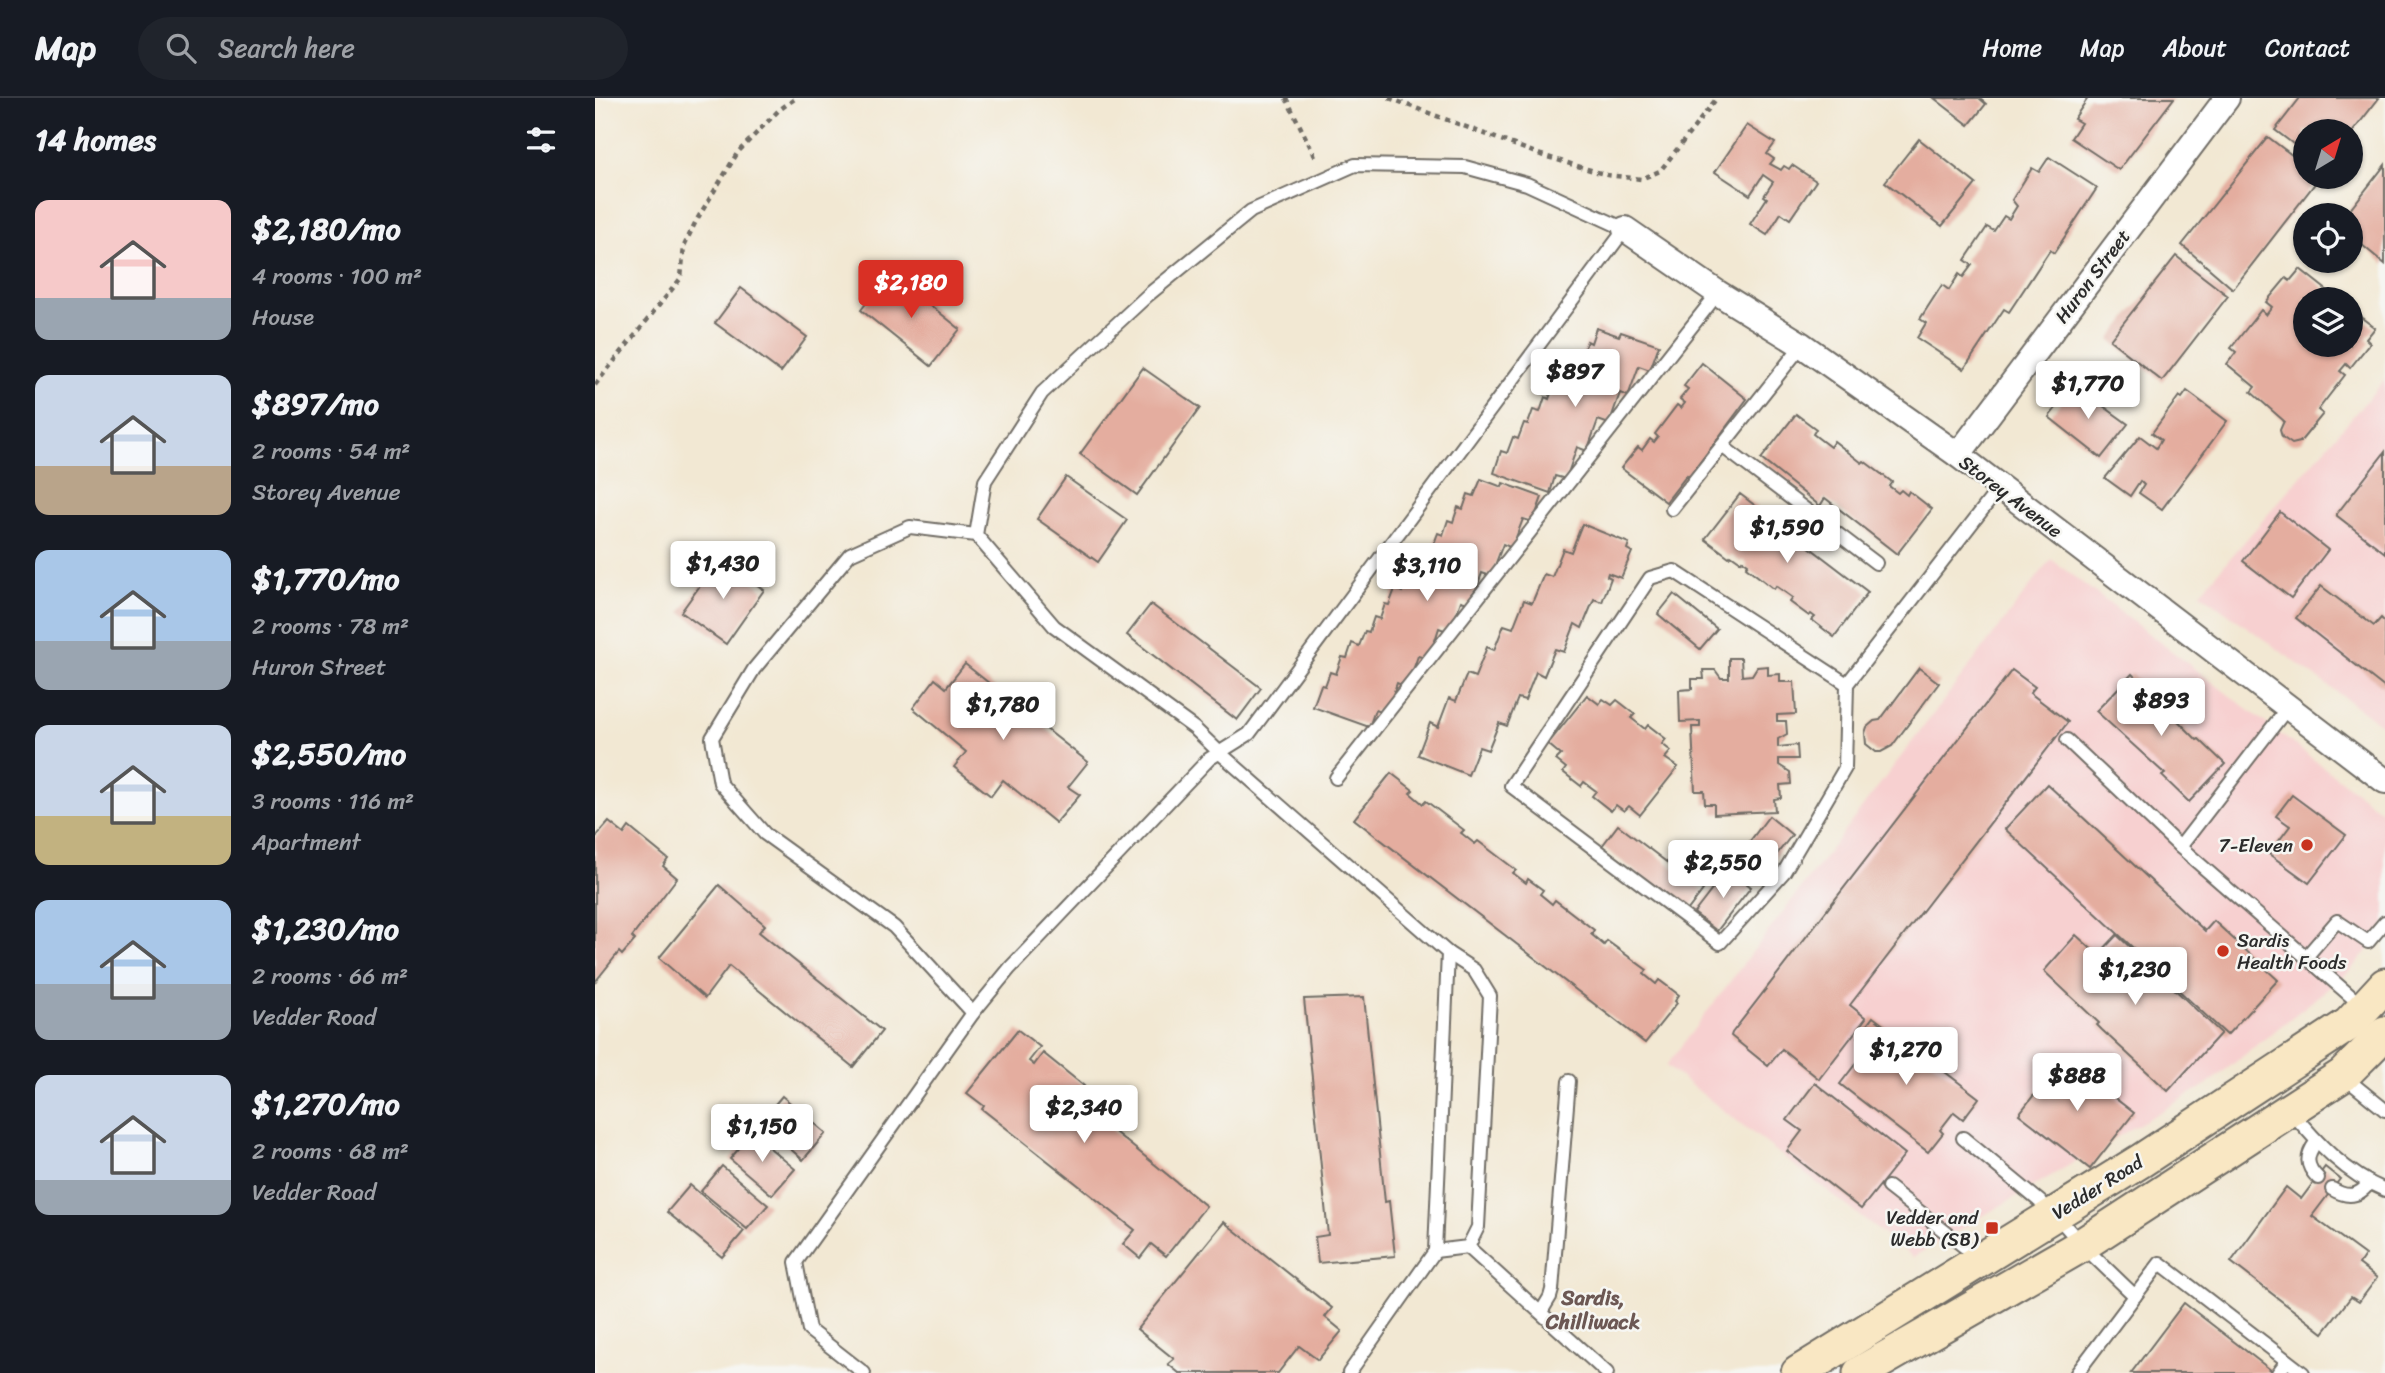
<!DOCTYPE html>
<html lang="en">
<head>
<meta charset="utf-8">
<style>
  body { margin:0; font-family:Sriracha,sans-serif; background:#20242c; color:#f1f3f6; height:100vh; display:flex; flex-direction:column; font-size:26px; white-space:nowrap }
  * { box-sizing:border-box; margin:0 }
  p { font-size:23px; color:#9ea1a6 }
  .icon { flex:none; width:38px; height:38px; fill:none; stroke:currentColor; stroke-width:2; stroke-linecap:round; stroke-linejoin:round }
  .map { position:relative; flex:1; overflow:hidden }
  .panel { display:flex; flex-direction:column; background:#171b24; width:595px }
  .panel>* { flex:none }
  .needle { width:46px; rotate:38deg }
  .fabs { position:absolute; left:1698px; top:21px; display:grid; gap:14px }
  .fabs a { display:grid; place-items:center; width:70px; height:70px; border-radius:50%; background:#171b24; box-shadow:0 2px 5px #0004; font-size:35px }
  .price { position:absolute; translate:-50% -60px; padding:0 16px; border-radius:7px; background:#fff; color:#222; font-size:23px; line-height:46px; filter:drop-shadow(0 2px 4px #0008) }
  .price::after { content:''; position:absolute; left:50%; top:42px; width:21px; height:16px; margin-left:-10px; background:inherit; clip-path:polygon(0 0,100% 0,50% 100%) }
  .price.active { background:#d93025; color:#fff }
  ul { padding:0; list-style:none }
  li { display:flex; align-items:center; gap:21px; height:175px; padding:0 35px }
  li span { display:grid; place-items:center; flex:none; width:196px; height:140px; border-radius:14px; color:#555 }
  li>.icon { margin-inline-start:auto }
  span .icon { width:84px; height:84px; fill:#fffc; stroke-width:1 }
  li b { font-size:30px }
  h2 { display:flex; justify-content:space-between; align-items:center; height:84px; padding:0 35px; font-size:30px }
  header { display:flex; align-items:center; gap:42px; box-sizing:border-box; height:98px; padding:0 35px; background:#171b24; border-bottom:2px solid #363941 }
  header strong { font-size:33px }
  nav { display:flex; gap:38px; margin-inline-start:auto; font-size:24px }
  .search { width:490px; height:63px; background:#20242c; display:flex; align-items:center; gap:18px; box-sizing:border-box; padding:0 24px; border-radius:38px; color:#9ea1a6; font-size:26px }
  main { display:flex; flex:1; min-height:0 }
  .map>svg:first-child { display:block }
  .built { fill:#f7d0d0 }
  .building { fill:#e4ad9f }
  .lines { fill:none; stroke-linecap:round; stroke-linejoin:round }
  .service-casing { stroke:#716d66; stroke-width:16 }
  .minor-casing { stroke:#716d66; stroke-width:28 }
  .secondary-casing { stroke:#716d66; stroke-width:37 }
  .path { stroke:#716d66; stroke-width:4.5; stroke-dasharray:5 5; stroke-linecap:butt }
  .service { stroke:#fff; stroke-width:12 }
  .minor { stroke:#fff; stroke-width:24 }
  .secondary { stroke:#f9e7c3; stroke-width:33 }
  .poi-dot { fill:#c8321e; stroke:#f6f6f2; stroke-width:2.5 }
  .labels { text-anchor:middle; stroke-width:5; stroke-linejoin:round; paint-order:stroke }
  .street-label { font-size:19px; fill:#2b2b2b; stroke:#f6f6f2 }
  .poi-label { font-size:19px; fill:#2b2b2b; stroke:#f6f6f2; text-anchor:end }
  .neighbourhood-label { font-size:21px; font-weight:bold; fill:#6c5854; stroke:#f6f6f2 }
</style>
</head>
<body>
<header>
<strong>Map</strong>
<div class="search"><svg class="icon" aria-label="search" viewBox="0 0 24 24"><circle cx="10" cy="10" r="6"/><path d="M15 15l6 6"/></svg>Search here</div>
<nav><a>Home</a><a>Map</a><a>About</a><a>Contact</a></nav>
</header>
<main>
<section class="panel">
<h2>14 homes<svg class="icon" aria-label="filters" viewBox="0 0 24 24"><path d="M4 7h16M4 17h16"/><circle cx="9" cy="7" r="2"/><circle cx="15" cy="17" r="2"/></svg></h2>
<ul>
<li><span style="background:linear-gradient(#f6c9c9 70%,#9aa5b1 0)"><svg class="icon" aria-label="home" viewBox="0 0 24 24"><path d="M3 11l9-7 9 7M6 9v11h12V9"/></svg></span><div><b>$2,180/mo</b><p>4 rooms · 100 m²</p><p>House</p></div></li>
<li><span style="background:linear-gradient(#c9d6e8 65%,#b9a48a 0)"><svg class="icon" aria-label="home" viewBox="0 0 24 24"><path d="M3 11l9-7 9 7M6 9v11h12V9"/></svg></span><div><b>$897/mo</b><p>2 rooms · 54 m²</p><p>Storey Avenue</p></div></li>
<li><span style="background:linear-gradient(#a9c7e8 65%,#9aa5b1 0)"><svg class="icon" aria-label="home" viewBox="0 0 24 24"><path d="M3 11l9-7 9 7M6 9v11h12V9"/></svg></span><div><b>$1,770/mo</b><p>2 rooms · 78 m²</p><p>Huron Street</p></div></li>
<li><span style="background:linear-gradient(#c9d6e8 65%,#c2b280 0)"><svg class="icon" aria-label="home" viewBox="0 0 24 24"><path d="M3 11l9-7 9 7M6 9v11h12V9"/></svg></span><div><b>$2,550/mo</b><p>3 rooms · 116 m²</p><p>Apartment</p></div></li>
<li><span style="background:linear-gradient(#a9c7e8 60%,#9aa5b1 0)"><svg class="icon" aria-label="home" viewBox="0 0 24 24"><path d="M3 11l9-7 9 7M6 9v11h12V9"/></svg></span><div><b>$1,230/mo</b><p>2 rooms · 66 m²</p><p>Vedder Road</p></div></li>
<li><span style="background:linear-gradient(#c9d6e8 75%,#9aa5b1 0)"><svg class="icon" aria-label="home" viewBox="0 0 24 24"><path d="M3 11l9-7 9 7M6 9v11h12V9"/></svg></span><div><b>$1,270/mo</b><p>2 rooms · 68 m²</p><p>Vedder Road</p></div></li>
</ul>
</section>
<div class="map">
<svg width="1790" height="1275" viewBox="0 0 1790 1275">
  <rect width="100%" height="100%" fill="#f6f6f2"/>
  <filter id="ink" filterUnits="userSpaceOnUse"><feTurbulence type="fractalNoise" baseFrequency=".0143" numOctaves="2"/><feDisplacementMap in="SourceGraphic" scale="14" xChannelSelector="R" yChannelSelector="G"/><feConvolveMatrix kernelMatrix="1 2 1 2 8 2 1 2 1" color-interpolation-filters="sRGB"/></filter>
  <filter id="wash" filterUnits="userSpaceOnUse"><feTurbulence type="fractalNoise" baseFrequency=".00686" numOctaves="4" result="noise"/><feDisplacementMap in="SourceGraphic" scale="28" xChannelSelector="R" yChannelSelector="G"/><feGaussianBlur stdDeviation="1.57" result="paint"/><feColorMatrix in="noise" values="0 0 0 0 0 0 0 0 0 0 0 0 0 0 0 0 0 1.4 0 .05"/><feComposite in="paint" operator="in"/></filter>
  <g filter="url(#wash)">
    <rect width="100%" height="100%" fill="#f2e8d3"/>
    <!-- built -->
    <g class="built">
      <polygon points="1790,281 1790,629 1605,495"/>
      <polygon points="1456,461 1790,716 1790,833 1754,874 1614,985 1318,1159 1071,968"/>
    </g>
    <g id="blocks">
      <!-- building -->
      <g class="building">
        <polygon points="1339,0 1384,0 1391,6 1374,27"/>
        <polygon points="1493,0 1579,0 1524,72 1476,40 1486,25 1479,21"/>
        <polygon points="1705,0 1784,0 1755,37 1755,33 1710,33 1710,55 1680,32"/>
        <polygon points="1152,27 1180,45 1172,56 1179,61 1175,66 1186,72 1189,68 1194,71 1197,67 1221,83 1195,121 1186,115 1172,137 1155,126 1172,100 1169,98 1178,84 1168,77 1155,97 1120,74"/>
        <polygon points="1673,39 1710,67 1710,79 1725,79 1638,191 1587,147"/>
        <polygon points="1324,41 1381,86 1347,128 1290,84"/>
        <polygon points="1454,59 1502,90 1459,155 1455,152 1414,214 1409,211 1369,271 1322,240 1331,225 1325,221 1347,187 1354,192 1364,176 1368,179 1377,167 1370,162 1392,129 1399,133 1409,118 1414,121 1422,108 1417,102 1437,70 1444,74"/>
        <polygon points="1790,67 1790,166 1755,137 1755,117 1751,117"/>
        <polygon points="1581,158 1633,198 1567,283 1515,242"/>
        <polygon points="1705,171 1743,201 1710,201 1710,247 1755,247 1755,211 1780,230 1771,241 1775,245 1755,270 1751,266 1745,273 1750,277 1723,312 1728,316 1705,344 1697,346 1687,339 1685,332 1689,323 1656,294 1660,289 1632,266 1641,254 1636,250 1666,212 1671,217 1677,209 1671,204 1691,180 1695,183"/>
        <polygon points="295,175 365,231 336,268 266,212"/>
        <polygon points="146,190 212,239 186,274 120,225"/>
        <polygon points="1001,230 1024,238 1026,234 1064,247 1055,272 1044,268 1033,298 1025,295 1014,326 1003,322 992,353 982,349 971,381 960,378 955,395 899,375 906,353 912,355 918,339 923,341 929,325 933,326 938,312 945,314 950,299 954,301 960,284 964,286 969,271 974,272 979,257 986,259 992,243 996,245"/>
        <polygon points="1107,265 1152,301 1094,379 1092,377 1071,404 1026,370 1043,349 1047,352 1055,341 1059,344 1063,339 1060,336 1082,307 1086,310 1090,305 1085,301 1093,291 1089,288"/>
        <polygon points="548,270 605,310 542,397 485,356"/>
        <polygon points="1479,287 1533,326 1506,360 1454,319"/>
        <polygon points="1592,293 1632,323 1567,411 1544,395 1549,387 1545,383 1535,398 1510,380 1545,338 1561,350 1566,342 1557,335 1584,298 1587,300"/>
        <polygon points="1201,316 1221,331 1218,336 1235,349 1239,343 1267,365 1269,363 1297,384 1294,388 1303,395 1306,392 1312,397 1314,393 1337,411 1302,456 1230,400 1225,408 1166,361"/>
        <polygon points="1790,354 1790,455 1741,417"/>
        <polygon points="471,379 532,422 503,464 442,421"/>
        <polygon points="886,381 907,389 908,385 947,399 938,424 928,421 917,450 908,446 896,478 887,475 876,506 866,503 855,534 844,530 834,561 823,558 812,589 802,585 791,616 780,612 774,629 718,609 726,587 730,588 735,574 741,576 747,559 752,560 757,545 764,548 770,533 774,534 779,519 785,521 790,506 794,507 800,491 807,494 812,479 816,480 822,464 827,466 833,450 837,451 843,435 848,437 853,422 858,424 863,409 868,411 873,396 879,398"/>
        <polygon points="1145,396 1273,494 1239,539 1217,522 1220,519 1216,516 1214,518 1195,504 1198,500 1181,488 1179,491 1151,469 1153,466 1147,462 1146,464 1136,457 1134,459 1110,441"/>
        <polygon points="1685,414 1733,452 1696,500 1648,463"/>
        <polygon points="987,426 1034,445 1032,451 1037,454 1026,480 1013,475 1012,478 1016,480 1007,504 999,501 987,530 980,526 969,554 960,551 949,578 941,574 930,602 923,600 912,628 904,625 893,652 884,649 873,677 823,657 835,625 843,629 854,600 861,603 872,576 880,579 892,549 899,552 909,527 918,530 929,502 937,505 949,476 957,479 968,451 976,454"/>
        <polygon points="125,460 169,492 131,546 86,514"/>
        <polygon points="1726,488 1779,528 1786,520 1790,524 1790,590 1701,520"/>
        <polygon points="1079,496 1122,531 1105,551 1063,516"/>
        <polygon points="556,506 666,590 642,622 532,537"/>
        <polygon points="1134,560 1146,560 1147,578 1157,577 1162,569 1173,568 1173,577 1185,576 1185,584 1199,584 1201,616 1182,617 1182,623 1191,623 1192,636 1183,641 1183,649 1202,647 1203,661 1184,661 1184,667 1195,674 1196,686 1185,687 1186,700 1179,701 1180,713 1119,716 1119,706 1110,706 1109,693 1100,693 1097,629 1105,629 1105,623 1085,624 1084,592 1097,591 1097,581 1109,581 1108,572 1120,572 1126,580 1134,580"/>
        <polygon points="370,566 414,601 420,595 455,623 450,630 493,664 473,689 485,697 461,725 408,682 396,698 359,669 371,654 318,610 340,581 351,590"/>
        <polygon points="1324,570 1344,585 1297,648 1286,654 1281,654 1271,646 1270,635 1272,629 1279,623 1285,622"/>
        <polygon points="1417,572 1440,589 1435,595 1473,624 1255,907 1271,920 1224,981 1187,951 1173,968 1136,938 1137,935"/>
        <polygon points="1537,576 1602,642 1604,641 1630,666 1594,704 1567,678 1570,676 1501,613"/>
        <polygon points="992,597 1004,606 1008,601 1017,607 1022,602 1040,616 1036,620 1050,631 1053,627 1071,641 1067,646 1076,653 1070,660 1083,669 1045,717 1034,708 1029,713 1021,707 1016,713 997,698 1001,693 989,684 986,688 968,674 971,670 961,662 966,657 953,646"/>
        <polygon points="796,675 818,692 815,695 828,706 831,703 869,732 866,735 880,746 883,743 921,772 918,775 931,785 933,781 948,792 945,796 957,806 960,802 999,832 996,836 1009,847 1012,843 1052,872 1049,876 1061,886 1064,882 1084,897 1080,903 1082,905 1050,945 759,721"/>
        <polygon points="1452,686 1610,833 1619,823 1683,882 1632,937 1410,731"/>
        <polygon points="1697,697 1751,737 1714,785 1674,756 1695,728 1681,718"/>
        <polygon points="1174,718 1197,737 1163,780 1140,763"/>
        <polygon points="14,724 29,736 34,729 40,734 73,761 68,768 82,780 37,839 40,842 27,857 24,854 0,884 0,740"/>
        <polygon points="1023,727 1108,792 1092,813 1007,748"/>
        <polygon points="1133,771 1156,789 1122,833 1099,815"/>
        <polygon points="124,787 170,827 164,834 287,933 258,969 134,868 110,900 64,860"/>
        <polygon points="1481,837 1503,857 1522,837 1626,935 1573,993 1507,932 1502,927 1504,925 1449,873"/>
        <polygon points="769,899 790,1104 794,1103 800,1158 723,1165 720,1139 733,1137 709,901"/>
        <polygon points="1278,919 1384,1000 1368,1021 1359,1014 1345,1032 1348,1035 1333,1054 1245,986 1275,947 1263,939"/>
        <polygon points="423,932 445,949 434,963 439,967 448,955 489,988 480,999 490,1007 489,1009 611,1108 571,1158 556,1146 545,1160 528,1146 540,1132 387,1011 389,1008 372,995"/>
        <polygon points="1468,960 1539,1015 1495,1071 1424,1016"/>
        <polygon points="1220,985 1310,1056 1266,1111 1192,1053 1207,1033 1192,1022"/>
        <polygon points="187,998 231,1035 208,1062 165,1024"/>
        <polygon points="157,1035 200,1071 177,1097 135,1061"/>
        <polygon points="127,1068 173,1107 152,1131 106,1093"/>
        <polygon points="1730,1069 1745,1081 1717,1118 1770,1157 1764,1166 1782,1180 1764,1204 1756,1199 1728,1235 1636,1164 1691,1089 1706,1101"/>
        <polygon points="95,1087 149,1133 127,1159 72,1114"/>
        <polygon points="629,1124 737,1210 730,1219 747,1233 723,1262 704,1248 683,1275 584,1275 573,1266 579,1261 542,1231"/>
        <polygon points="1589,1205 1677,1273 1676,1275 1536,1275"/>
      </g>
    </g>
  </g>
  <g filter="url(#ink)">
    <use href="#blocks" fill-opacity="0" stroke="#716d66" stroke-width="2"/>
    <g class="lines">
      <!-- service casing -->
      <g class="service-casing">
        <g id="service">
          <polyline points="1127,348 1281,465"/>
          <polyline points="1077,411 1207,247"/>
          <polyline points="1252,586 1079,473 1055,480 916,688 1125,845 1189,774 1250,670 1252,586 1405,389"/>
          <polyline points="1472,642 1585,749 1693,609"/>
          <polyline points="741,680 1123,195"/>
          <polyline points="1585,749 1767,908"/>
          <polyline points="1711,859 1742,823 1773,844 1790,824"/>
          <polyline points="378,915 299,829 170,736 125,685 117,640 159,571 255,456 315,429 381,437"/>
          <polyline points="1748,978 1790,1012"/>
          <path d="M1695,1012c26,32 56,64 95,80"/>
          <polyline points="1368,1040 1460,1116 1487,1147 1540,1198 1565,1165 1708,1275"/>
          <path d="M1721,1044c-10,14 -11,23 2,36"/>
          <polyline points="1293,1089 1385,1161"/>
          <path d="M1737,1091c15,9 27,8 37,-6"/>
          <polyline points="873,1149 1012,1275"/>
          <polyline points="840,1153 873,1149 883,1129 895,898 879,872 853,855"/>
          <polyline points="946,1214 955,1199 957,1192 974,983"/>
          <polyline points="269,1275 214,1232 201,1164 378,915 415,870 614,661 654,636 1030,131 932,86 870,69 760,67 656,113 553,197 447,295 390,383 381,437 459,528 599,630 625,655 853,855 840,1153 754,1275"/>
          <polyline points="1482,1275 1540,1198"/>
          <polyline points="1683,1275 1692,1263"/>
        </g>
      </g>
      <!-- minor casing -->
      <g class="minor-casing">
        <g id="minor">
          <polyline points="1030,131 1123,195 1207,247 1363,357 1790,683"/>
          <polyline points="1363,357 1632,0"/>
        </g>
      </g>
      <!-- secondary casing -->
      <g class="secondary-casing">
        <g id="secondary">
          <polyline points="1203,1275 1547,1062 1754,926 1790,887"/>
          <polyline points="1265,1275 1487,1147 1748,977 1790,935"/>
        </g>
      </g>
      <!-- path -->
      <g class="path">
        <polyline points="691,0 722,62"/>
        <polyline points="794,0 946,57 1012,77 1046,81 1065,73 1122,0"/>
        <polyline points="0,287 86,180 89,148 101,123 143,54 184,12 201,0"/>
      </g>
      <!-- service -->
      <use href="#service" class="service"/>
      <!-- minor -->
      <use href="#minor" class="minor"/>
      <!-- secondary -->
      <use href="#secondary" class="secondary"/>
    </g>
  </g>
  <!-- markers -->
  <g class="poi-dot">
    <circle cx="1712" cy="747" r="7"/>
    <circle cx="1628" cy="853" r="7"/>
    <rect x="1390" y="1123" width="14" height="14" rx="3.5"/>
  </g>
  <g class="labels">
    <!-- street labels -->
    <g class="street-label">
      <text transform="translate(1497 178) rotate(-53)" y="7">Huron Street</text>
      <text transform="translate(1416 398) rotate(37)" y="7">Storey Avenue</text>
      <text transform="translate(1502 1089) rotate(-32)" y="7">Vedder Road</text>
    </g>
    <!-- poi labels -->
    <g class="poi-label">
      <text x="1698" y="754">7-Eleven</text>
      <text x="1642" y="849" text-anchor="start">Sardis<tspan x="1642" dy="22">Health Foods</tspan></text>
      <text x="1383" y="1126">Vedder and<tspan x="1383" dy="22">Webb (SB)</tspan></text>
    </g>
    <!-- neighbourhood labels -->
    <g class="neighbourhood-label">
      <text x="998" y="1207">Sardis,<tspan x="998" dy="24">Chilliwack</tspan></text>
    </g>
  </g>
</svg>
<div class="fabs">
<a><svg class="needle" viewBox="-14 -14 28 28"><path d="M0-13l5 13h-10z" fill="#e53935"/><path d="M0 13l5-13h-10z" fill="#9ea1a6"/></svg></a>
<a><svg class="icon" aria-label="locate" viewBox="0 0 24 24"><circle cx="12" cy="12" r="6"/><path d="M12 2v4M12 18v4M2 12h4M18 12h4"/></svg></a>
<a><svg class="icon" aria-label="layers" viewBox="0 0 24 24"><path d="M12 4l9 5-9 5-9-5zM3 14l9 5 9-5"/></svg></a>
</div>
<b class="price active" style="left:316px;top:222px">$2,180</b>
<b class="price" style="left:980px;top:311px">$897</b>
<b class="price" style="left:1493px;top:323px">$1,770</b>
<b class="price" style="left:1192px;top:467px">$1,590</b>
<b class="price" style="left:128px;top:503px">$1,430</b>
<b class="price" style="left:832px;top:505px">$3,110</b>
<b class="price" style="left:1566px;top:640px">$893</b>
<b class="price" style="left:408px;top:644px">$1,780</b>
<b class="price" style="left:1128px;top:802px">$2,550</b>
<b class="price" style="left:1540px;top:909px">$1,230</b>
<b class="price" style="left:1311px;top:989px">$1,270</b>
<b class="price" style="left:1482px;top:1015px">$888</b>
<b class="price" style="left:489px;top:1047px">$2,340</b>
<b class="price" style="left:167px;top:1066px">$1,150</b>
</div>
</main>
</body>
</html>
